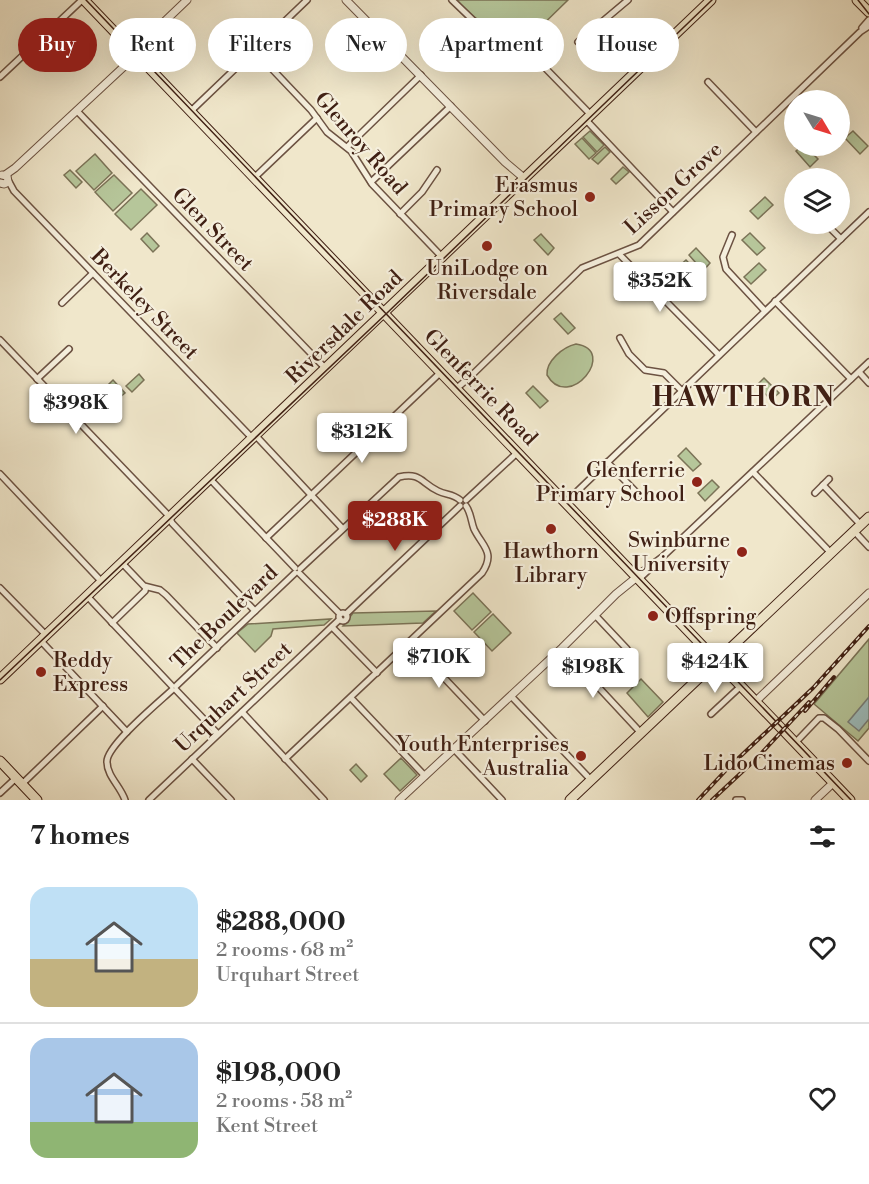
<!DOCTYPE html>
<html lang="en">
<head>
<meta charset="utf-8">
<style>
  body { margin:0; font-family:"Libre Bodoni",serif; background:#f6f6f6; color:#222; height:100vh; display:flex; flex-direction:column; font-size:22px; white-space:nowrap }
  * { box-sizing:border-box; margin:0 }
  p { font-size:20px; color:#767676 }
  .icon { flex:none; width:33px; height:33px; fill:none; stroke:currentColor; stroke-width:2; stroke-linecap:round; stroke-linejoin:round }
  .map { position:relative; height:800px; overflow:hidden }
  .sheet { display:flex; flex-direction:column; background:#fff; flex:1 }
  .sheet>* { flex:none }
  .guide { position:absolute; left:18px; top:18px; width:834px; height:54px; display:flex; gap:12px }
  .needle { width:39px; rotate:128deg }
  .buttons { position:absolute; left:784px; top:90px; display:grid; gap:12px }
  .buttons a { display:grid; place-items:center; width:66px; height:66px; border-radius:50%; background:#fff; box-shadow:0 6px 24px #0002; font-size:30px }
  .price { position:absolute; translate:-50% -51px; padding:0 14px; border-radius:6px; background:#fff; color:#222; font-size:20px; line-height:39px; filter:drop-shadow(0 2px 3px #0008) }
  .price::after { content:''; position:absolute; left:50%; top:36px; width:18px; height:14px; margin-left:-9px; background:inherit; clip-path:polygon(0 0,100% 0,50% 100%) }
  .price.on { background:#8f2418; color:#fff }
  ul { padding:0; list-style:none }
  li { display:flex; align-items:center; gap:18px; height:150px; padding:0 30px }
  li+li { border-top:2px solid #e0e0e0 }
  li span { display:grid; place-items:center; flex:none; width:168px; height:120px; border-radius:18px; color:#555 }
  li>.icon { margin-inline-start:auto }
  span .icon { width:72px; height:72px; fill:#fffc; stroke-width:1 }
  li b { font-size:26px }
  h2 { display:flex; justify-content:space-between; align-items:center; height:72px; padding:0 30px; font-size:26px }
  .chip { padding:0 21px; border-radius:27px; background:#fff; box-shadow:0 6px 24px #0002; font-size:21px; line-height:54px }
  .chip.on { background:#8f2418; color:#fff }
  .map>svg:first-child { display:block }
  .green { fill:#b6c69a; stroke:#7b7357; stroke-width:1.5 }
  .water { fill:#9dbebe; stroke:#787f7a; stroke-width:1.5 }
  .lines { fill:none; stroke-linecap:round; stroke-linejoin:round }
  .minor-casing { stroke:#6c5242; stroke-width:8 }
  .tertiary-casing { stroke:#6c5242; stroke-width:9 }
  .primary-casing { stroke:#402014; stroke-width:11 }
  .minor { stroke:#f5efdd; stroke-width:5 }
  .tertiary { stroke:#f5efdd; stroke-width:7 }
  .primary { stroke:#f0e7cb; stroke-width:9 }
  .tram { stroke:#402014; stroke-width:1.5 }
  .rail-casing { stroke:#402014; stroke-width:4 }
  .rail { stroke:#f5efdd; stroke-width:1.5; stroke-dasharray:4.5; stroke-linecap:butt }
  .poi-dot { fill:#8f2418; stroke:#f5efdd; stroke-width:2 }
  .labels { text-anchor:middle; stroke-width:4.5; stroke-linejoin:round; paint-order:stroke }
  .street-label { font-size:21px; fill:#402014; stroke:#f5efdd }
  .poi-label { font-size:21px; fill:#402014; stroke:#f5efdd; text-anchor:end }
  .district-label { font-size:27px; font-weight:bold; letter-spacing:1.5px; fill:#402014; stroke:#f5efdd }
</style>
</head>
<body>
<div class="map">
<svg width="869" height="800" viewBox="0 0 869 800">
  <rect width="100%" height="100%" fill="#f0e7cb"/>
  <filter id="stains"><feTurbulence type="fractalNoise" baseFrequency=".00333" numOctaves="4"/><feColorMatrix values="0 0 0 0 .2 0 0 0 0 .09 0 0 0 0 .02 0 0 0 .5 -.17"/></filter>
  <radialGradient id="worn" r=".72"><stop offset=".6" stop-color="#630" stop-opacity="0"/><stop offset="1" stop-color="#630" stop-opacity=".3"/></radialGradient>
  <!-- green -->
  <g class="green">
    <path d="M457,0h111l-41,40c-15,-17 -30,-13 -48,-20 -9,-4 -16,-13 -22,-20z"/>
    <polygon points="590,131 604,145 597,152 583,137"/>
    <polygon points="853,131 868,146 860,154 845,138"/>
    <polygon points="582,138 596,153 589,159 575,144"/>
    <polygon points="802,146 805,146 818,159 810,167 796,151"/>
    <polygon points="605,147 610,152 598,164 592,159"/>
    <polygon points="95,154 112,173 94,190 76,171"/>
    <polygon points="623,167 629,172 616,184 611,179"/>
    <polygon points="70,170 82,182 76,188 64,175"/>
    <polygon points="114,175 132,193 113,211 95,192"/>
    <polygon points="141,189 157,205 131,230 115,214"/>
    <polygon points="765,197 773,205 758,219 750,211"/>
    <polygon points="147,233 159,246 153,252 141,239"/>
    <polygon points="750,233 765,248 757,255 742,240"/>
    <polygon points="541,234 554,248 548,255 534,240"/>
    <polygon points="696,248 710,263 703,271 689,255"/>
    <polygon points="686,260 700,275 693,282 678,267"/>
    <polygon points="759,263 766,270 751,284 744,277"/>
    <polygon points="561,313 575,328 568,334 554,319"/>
    <path d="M576,344c43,6 -7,69 -29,31 -1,-14 16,-28 29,-31z"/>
    <polygon points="139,374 144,380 132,392 126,386"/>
    <polygon points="764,378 779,393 771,400 757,385"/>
    <polygon points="113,380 125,393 119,398 107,386"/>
    <polygon points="533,386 548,401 540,408 526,393"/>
    <polygon points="686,448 701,464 693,471 678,456"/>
    <polygon points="712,480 719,487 705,501 698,493"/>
    <polygon points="473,593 491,612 472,630 454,611"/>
    <polygon points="436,611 423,623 343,626 353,613"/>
    <polygon points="493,614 511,633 492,651 474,632"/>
    <polygon points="331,619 324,625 273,629 271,636 255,652 237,633 248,624"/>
    <polygon points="869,639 869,728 858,741 814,704"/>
    <polygon points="688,651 695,656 700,652 706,659 694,671 681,658"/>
    <polygon points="641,679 663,702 648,717 627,693"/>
    <polygon points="401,758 417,775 400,791 384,774"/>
    <polygon points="356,764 367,776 361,782 350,770"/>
  </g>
  <!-- water -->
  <polygon class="water" points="869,697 869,719 859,731 848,722"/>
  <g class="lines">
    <!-- minor casing -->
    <g class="minor-casing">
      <g id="minor">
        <polyline points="452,0 477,24 504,31 516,38 591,115"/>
        <polyline points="862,28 869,20"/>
        <polyline points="578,42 628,0"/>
        <polyline points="254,50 311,110 327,132 351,151 372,184 443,258"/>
        <polyline points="0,77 82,0"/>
        <polyline points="708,82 756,132"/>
        <polyline points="77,111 326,369"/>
        <polyline points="191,111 307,0"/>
        <polyline points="586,120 673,212"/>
        <polyline points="347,147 421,75"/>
        <polyline points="255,177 317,118"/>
        <polyline points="8,180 14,191 253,439"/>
        <polyline points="371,182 451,106"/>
        <polyline points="794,190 795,191"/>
        <polyline points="400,214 422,192 437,170"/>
        <polyline points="826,224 841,239"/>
        <polyline points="732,235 723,257 726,269 765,311"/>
        <polyline points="619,254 719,355"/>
        <polyline points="775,301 851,379"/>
        <polyline points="62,303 93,273"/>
        <polyline points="620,338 629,354 645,370 664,373 682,391"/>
        <polyline points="0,340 169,516 172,523 255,611"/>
        <polyline points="859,372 869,383"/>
        <polyline points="37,379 69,349"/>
        <polyline points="457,388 472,375 582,268 639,245 860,32 869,26"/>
        <polyline points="256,436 342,528"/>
        <polyline points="607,462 637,493"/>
        <polyline points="753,472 831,553"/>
        <polyline points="0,474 102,582"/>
        <polyline points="210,479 295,568"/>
        <polyline points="823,485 861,525"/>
        <polyline points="815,493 829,479"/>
        <polyline points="466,500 518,452"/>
        <polyline points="566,502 869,212"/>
        <polyline points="854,531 869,547"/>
        <polyline points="266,538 441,372"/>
        <polyline points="122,563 144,586 160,590 166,595 217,648"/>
        <path d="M300,569l99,-92c22,-5 22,6 39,14 8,4 15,3 22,9"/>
        <polyline points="299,573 340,614"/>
        <polyline points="636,576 661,558"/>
        <polyline points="639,579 869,362"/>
        <polyline points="0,588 46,635"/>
        <polyline points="87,596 172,686"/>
        <circle cx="343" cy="617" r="4"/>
        <polyline points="346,614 460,506"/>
        <polyline points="595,615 627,649"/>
        <polyline points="112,623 145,591 146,587"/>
        <polyline points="332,627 377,673"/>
        <polyline points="40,640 127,732"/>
        <polyline points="410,642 485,721"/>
        <polyline points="562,648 641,733"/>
        <polyline points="176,686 295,573"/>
        <polyline points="176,690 218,734"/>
        <polyline points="511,696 591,780"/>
        <polyline points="351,698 425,776"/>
        <polyline points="242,712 324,800"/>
        <polyline points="711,714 741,686"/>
        <polyline points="795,743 819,718 824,718 838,729 869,761"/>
        <polyline points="454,749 502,800"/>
        <polyline points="192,759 231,800"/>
        <path d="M285,759l197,-186c14,-21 0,-27 -8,-44 -3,-8 -3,-16 -8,-23"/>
        <polyline points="22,784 103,706"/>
        <polyline points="0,793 16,778"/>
        <path d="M125,800c-4,-13 -18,-24 -18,-38 -1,-16 51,-59 65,-72"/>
        <polyline points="149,800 340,619"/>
        <polyline points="736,800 742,800"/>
      </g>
    </g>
    <!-- tertiary casing -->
    <g class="tertiary-casing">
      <g id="tertiary">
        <polyline points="346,0 505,162 525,179"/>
        <polyline points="5,175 15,168 131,60 143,42 187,0"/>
        <polyline points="0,183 4,184 8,182 7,176 2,175"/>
        <polyline points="756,701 869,593"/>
        <polyline points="399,800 562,648 616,594 637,577"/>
        <polyline points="815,800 833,783"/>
      </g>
    </g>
    <!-- primary casing -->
    <g class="primary-casing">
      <g id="primary">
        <polyline points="84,0 850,800"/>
        <polyline points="857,0 869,12"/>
        <polyline points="0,679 711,0"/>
        <polyline points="0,761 37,800"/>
        <polyline points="570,800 869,517"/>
      </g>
    </g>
    <!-- minor -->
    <use href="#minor" class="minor"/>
    <!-- tertiary -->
    <use href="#tertiary" class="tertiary"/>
    <!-- primary -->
    <use href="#primary" class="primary"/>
    <!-- tram -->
    <g class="tram">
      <polyline points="86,0 851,800"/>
      <polyline points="858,0 869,14"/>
      <polyline points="0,680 387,313 712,0"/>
    </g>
    <!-- rail casing -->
    <g class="rail-casing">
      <g id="rail">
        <polyline points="805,711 834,677"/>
        <polyline points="698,800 728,768 813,688 869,626"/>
        <polyline points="712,800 757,758 809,702"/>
      </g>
    </g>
    <!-- rail -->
    <use href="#rail" class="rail"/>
  </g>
  <!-- markers -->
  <g class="poi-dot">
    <circle cx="590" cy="197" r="6"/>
    <circle cx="487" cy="246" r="6"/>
    <circle cx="697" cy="482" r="6"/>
    <circle cx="551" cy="529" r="6"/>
    <circle cx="742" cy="552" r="6"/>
    <circle cx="653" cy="616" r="6"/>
    <circle cx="41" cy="672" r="6"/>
    <circle cx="581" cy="756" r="6"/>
    <circle cx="847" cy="763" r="6"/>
  </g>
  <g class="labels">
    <!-- street labels -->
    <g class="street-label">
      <text transform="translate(361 143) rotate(49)" y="7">Glenroy Road</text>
      <text transform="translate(673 188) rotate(-43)" y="7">Lisson Grove</text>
      <text transform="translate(213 229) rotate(46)" y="7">Glen Street</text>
      <text transform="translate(145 304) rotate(46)" y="7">Berkeley Street</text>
      <text transform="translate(344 327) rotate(-44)" y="7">Riversdale Road</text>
      <text transform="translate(481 387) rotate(46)" y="7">Glenferrie Road</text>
      <text transform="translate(224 617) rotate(-44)" y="7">The Boulevard</text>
      <text transform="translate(233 697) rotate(-43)" y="7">Urquhart Street</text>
    </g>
    <!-- poi labels -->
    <g class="poi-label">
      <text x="578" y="192">Erasmus<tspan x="578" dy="24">Primary School</tspan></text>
      <text x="487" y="275" text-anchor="middle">UniLodge on<tspan x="487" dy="24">Riversdale</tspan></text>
      <text x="685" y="477">Glenferrie<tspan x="685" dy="24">Primary School</tspan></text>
      <text x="730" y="547">Swinburne<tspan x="730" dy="24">University</tspan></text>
      <text x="551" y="558" text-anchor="middle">Hawthorn<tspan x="551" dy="24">Library</tspan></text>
      <text x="665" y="623" text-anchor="start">Offspring</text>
      <text x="53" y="667" text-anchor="start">Reddy<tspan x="53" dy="24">Express</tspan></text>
      <text x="569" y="751">Youth Enterprises<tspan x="569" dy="24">Australia</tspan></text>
      <text x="835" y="770">Lido Cinemas</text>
    </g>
    <!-- district labels -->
    <g class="district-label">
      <text x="744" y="406">HAWTHORN</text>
    </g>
  </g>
  <rect width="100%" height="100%" filter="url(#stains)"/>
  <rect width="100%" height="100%" fill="url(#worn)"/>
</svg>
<div class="buttons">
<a><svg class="needle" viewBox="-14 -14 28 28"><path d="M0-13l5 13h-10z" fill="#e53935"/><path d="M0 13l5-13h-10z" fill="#767676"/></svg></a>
<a><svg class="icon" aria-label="layers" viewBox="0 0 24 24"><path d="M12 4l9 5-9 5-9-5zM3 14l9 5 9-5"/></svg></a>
</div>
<b class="price" style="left:660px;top:313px">$352K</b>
<b class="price" style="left:76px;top:435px">$398K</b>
<b class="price" style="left:362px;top:464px">$312K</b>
<b class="price on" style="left:395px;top:552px">$288K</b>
<b class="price" style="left:439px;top:689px">$710K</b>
<b class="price" style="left:715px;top:694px">$424K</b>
<b class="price" style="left:593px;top:699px">$198K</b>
<div class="guide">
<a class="chip on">Buy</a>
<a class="chip">Rent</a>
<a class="chip">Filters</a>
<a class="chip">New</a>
<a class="chip">Apartment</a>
<a class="chip">House</a>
</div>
</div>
<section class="sheet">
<h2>7 homes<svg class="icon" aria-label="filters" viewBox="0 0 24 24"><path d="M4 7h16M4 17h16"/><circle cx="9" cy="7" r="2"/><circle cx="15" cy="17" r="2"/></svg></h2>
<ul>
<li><span style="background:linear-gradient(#bfe0f5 60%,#c2b280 0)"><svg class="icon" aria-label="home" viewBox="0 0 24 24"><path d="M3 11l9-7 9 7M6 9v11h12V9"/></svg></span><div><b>$288,000</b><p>2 rooms · 68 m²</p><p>Urquhart Street</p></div><svg class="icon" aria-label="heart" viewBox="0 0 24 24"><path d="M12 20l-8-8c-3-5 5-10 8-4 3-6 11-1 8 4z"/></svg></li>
<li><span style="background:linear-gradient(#a9c7e8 70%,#8fb573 0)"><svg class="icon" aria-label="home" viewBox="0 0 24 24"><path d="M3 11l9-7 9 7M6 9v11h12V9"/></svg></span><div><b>$198,000</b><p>2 rooms · 58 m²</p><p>Kent Street</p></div><svg class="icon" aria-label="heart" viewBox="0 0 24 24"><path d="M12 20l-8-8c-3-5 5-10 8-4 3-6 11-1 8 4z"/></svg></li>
</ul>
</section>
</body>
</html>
